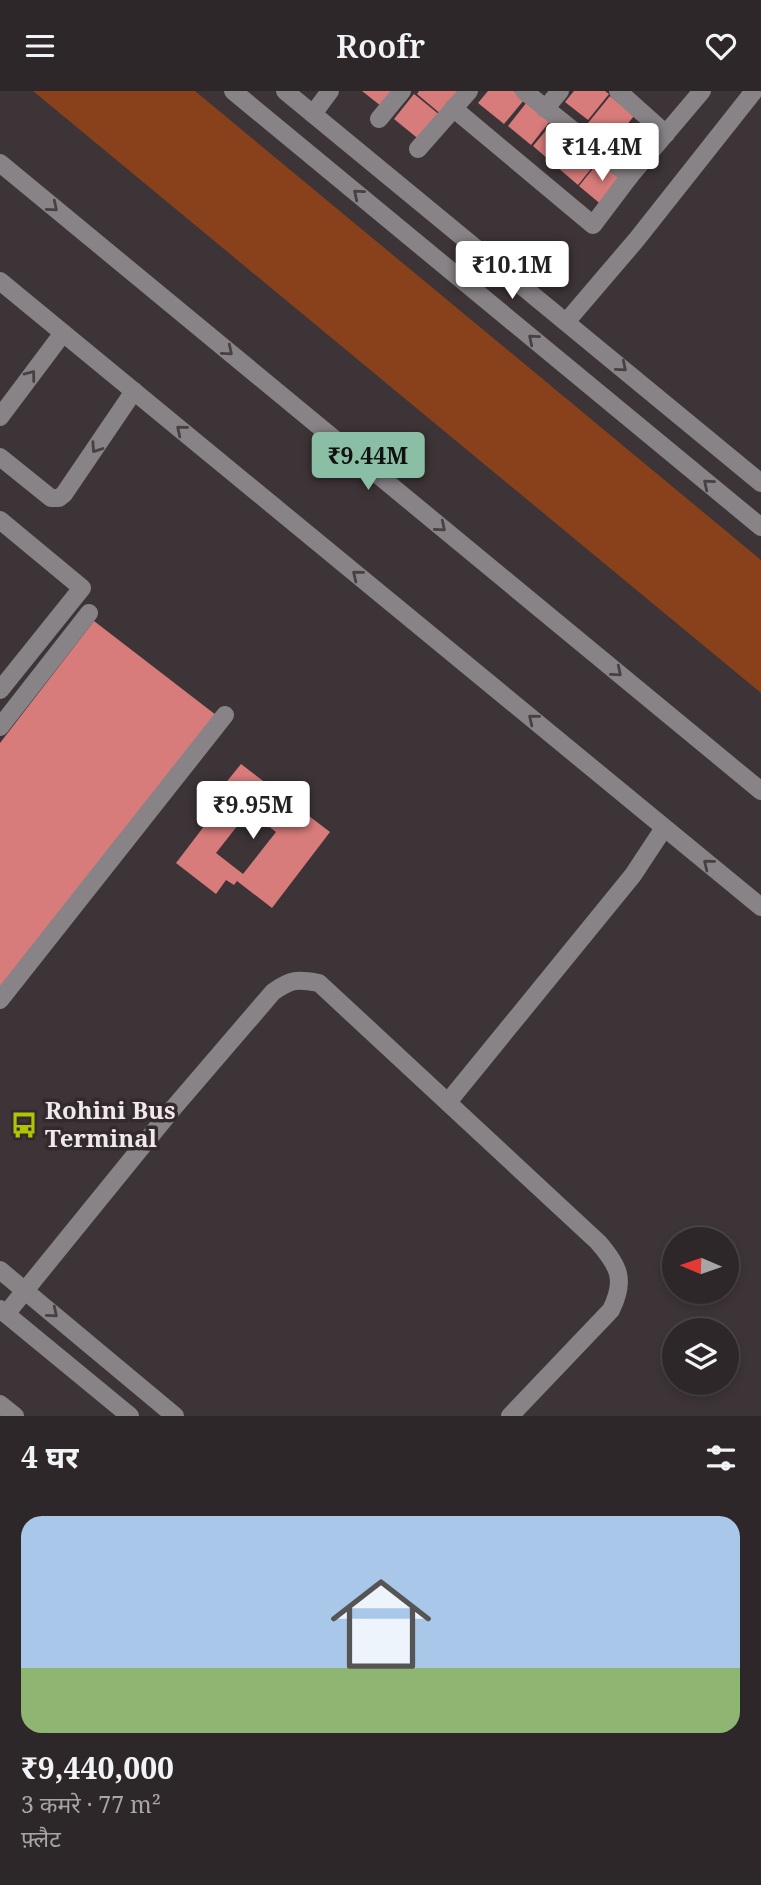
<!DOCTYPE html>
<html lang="hi">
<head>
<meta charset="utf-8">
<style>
  body { margin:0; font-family:"Noto Serif","Noto Sans Devanagari",serif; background:#3a3335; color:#f1f3f6; height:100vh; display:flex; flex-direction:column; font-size:26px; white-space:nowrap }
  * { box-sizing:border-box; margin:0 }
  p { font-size:23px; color:#a7a5a8 }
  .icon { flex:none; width:38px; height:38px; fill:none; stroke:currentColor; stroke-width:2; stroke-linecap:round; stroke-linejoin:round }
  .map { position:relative; height:1325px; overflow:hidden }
  .panel { display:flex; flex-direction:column; background:#2e2729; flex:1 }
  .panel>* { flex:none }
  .needle { width:46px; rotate:272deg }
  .buttons { position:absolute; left:662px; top:1136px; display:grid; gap:14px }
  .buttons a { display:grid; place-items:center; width:77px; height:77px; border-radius:50%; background:#2e2729; box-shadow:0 4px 10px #0003,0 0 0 2px #494446; font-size:35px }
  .price { position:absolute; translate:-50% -60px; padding:0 16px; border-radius:7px; background:#fff; color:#222; font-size:23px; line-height:46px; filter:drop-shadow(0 2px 4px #0008) }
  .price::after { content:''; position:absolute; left:50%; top:42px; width:21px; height:16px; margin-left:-10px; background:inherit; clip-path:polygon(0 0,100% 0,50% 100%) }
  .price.on { background:#8abfa5; color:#111 }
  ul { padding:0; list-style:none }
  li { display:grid; align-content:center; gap:14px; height:371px; padding:0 21px }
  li+li { border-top:2px solid #494446 }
  li span { display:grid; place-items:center; height:217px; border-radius:21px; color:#555 }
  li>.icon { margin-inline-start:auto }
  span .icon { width:126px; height:126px; fill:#fffc; stroke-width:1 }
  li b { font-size:30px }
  h2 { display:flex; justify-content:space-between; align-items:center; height:84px; padding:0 21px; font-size:30px }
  header { display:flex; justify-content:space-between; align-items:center; height:91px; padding:0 21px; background:#2e2729; font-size:32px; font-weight:600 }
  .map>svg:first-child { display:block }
  .green { fill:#89411c }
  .building { fill:#d87c7b; fill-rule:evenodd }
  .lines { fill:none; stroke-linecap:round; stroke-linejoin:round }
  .minor { stroke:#878386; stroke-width:18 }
  .oneway { stroke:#484043 }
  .labels { text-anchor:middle; stroke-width:7; stroke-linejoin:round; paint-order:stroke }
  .poi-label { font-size:24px; font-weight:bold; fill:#efe9eb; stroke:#332a2d; text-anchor:start }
</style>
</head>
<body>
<header><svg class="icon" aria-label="menu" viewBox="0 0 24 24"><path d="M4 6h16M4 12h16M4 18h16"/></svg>Roofr<svg class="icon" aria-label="heart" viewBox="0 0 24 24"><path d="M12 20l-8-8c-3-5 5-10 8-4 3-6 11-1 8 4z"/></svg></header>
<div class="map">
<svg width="761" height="1325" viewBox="0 0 761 1325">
  <rect width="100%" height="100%" fill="#3d3437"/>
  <!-- green -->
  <polygon class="green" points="33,0 195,0 761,469 761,602"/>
  <!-- building -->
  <g class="building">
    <polygon points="362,0 393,0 381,15"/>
    <polygon points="419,0 457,0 442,24 417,3"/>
    <polygon points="488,0 514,0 524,9 504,33 478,12"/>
    <polygon points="574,0 605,0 609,3 588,29 565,11"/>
    <polygon points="414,3 441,25 421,50 394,28"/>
    <polygon points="610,5 634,25 612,52 588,32"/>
    <polygon points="527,11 550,30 531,54 508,35"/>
    <polygon points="553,31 575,49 555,74 533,55"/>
    <polygon points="578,51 599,68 578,94 557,76"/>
    <polygon points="600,69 625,89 603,115 579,95"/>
    <polygon points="94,530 216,624 0,898 0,652"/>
    <path d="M241,673l89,68 -58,76 -35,-27 -3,4 -8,-5 -10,14 -40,-31 55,-72 -7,-6zM249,720l27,21 -33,42 -27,-21z"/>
  </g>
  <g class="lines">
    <!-- minor -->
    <g class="minor">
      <polyline points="233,0 761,436"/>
      <polyline points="285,0 761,392"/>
      <polyline points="524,0 630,85"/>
      <polyline points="618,0 666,43"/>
      <polyline points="453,17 593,134 630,85 702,0"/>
      <polyline points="545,18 560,0"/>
      <polyline points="313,23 330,0"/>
      <polyline points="379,28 402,0"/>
      <polyline points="418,58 469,0"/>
      <polyline points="0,72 761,700"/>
      <polyline points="0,190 761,816"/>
      <polyline points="567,230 637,148 754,0"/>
      <polyline points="0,326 63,242"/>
      <polyline points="0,366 51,407 59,407 64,403 134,300"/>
      <polyline points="0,429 82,497 0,599"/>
      <polyline points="0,636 89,522"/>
      <polyline points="0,909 225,624"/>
      <polyline points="448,1011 633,784 664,737"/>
      <polyline points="0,1179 175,1325"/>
      <polyline points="0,1218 130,1325"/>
      <path d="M6,1223l164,-202 103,-120c18,-13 24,-13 46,-9l279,259c21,24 28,38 13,68l-101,106"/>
      <polyline points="0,1313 15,1325"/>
    </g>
  </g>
  <!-- one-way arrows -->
  <defs><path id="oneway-chevron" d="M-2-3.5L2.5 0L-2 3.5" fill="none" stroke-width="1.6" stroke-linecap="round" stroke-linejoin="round" transform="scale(1.75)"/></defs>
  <g class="oneway">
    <use href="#oneway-chevron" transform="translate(358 103) rotate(-140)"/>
    <use href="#oneway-chevron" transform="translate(53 116) rotate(40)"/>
    <use href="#oneway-chevron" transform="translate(533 248) rotate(-140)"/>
    <use href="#oneway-chevron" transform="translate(228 260) rotate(40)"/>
    <use href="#oneway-chevron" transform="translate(622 276) rotate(40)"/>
    <use href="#oneway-chevron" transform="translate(31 284) rotate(-53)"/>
    <use href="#oneway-chevron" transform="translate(181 339) rotate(-141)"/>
    <use href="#oneway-chevron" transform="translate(96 357) rotate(124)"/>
    <use href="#oneway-chevron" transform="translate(708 393) rotate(-140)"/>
    <use href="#oneway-chevron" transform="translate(441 436) rotate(40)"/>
    <use href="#oneway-chevron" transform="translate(357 484) rotate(-141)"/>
    <use href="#oneway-chevron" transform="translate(617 581) rotate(40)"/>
    <use href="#oneway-chevron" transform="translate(533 628) rotate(-141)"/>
    <use href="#oneway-chevron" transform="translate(708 773) rotate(-141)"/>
    <use href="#oneway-chevron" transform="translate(53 1222) rotate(40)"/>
  </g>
  <!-- icons -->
  <defs>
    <g id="bus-bare" transform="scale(2.1)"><path d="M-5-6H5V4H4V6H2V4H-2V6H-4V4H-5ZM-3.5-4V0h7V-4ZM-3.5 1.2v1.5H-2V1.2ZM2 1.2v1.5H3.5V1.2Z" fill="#afc504" stroke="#332a2d" stroke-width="2.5" paint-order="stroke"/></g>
  </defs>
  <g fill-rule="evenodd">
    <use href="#bus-bare" x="24" y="1034"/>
  </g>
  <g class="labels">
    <!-- poi labels -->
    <g class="poi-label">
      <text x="45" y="1028">Rohini Bus<tspan x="45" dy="28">Terminal</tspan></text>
    </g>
  </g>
</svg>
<div class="buttons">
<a><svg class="needle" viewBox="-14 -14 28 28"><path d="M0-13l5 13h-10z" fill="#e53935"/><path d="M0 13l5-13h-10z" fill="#a7a5a8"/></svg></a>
<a><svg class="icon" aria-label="layers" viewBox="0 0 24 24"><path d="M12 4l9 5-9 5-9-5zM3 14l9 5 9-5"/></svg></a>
</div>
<b class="price" style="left:602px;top:92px">₹14.4M</b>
<b class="price" style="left:512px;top:210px">₹10.1M</b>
<b class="price on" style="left:368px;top:401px">₹9.44M</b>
<b class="price" style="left:253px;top:750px">₹9.95M</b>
</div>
<section class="panel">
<h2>4 घर<svg class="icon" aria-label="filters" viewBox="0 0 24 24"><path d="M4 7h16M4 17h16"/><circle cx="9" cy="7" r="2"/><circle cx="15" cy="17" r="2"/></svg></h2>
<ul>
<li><span style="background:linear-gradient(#a9c7e8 70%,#8fb573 0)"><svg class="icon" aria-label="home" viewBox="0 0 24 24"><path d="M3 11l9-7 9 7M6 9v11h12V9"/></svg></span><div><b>₹9,440,000</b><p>3 कमरे · 77 m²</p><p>फ़्लैट</p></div></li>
</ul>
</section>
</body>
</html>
